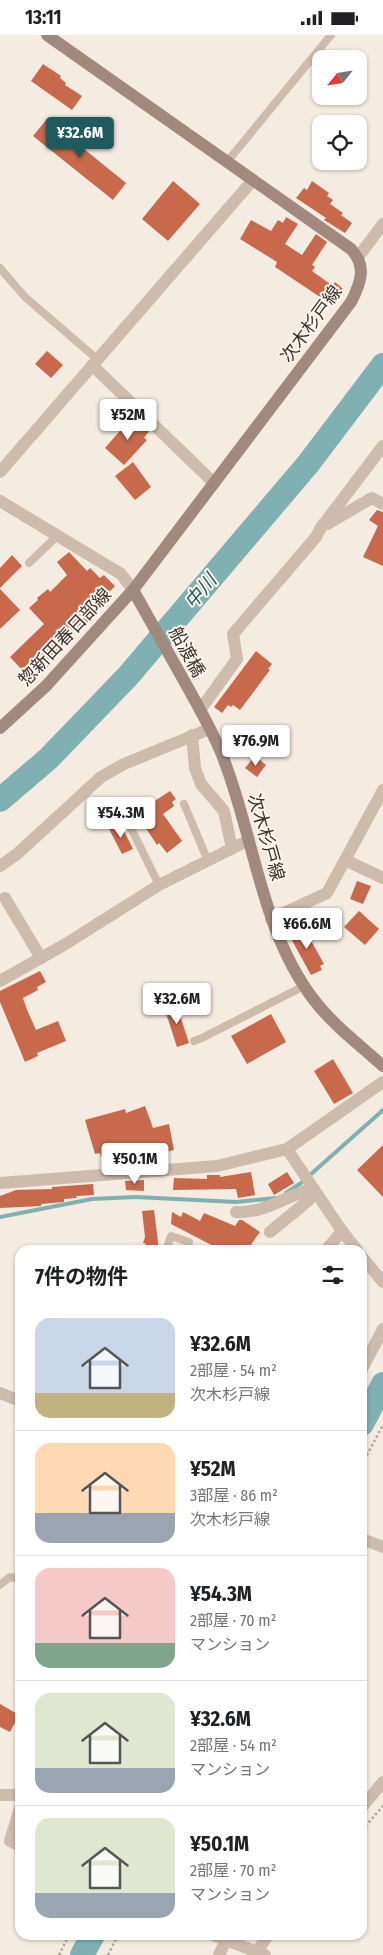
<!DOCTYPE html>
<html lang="ja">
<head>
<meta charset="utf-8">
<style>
  body { margin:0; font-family:"Fira Sans Condensed","Noto Sans JP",sans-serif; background:#f2f2f2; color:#202124; height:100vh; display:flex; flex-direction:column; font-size:19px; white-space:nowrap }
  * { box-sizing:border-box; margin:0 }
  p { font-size:16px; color:#757577 }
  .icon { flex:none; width:28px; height:28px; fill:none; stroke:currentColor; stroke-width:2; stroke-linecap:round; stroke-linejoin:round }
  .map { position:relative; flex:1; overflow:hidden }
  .side { position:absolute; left:15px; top:1210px; width:352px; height:695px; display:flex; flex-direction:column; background:#fff; border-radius:15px; box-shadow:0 1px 4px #0004 }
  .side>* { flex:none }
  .needle { width:32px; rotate:240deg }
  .buttons { position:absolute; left:312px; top:15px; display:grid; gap:10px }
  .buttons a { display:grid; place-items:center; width:55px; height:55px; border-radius:10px; background:#fff; box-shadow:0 1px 4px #0004; font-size:25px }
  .price { position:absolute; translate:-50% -42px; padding:0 11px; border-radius:5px; background:#fff; color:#222; font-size:16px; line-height:32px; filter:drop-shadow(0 1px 2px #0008) }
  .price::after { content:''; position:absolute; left:50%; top:30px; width:15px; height:11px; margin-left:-8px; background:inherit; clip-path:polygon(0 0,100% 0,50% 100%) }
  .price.active { background:#1f5a5e; color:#fff }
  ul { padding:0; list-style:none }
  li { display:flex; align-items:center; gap:15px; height:125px; padding:0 20px }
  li+li { border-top:1px solid #e0e0e0 }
  li span { display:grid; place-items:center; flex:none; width:140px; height:100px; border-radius:15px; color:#555 }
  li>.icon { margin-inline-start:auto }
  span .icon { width:60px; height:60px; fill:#fffc; stroke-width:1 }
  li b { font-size:21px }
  h2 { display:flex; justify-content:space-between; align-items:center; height:60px; padding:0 20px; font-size:21px }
  .status { display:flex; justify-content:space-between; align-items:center; height:35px; padding:0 25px; background:#fff; direction:ltr }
  .status svg { height:14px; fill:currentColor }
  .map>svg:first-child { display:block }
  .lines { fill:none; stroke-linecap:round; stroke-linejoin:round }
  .stream { stroke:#7fb0b2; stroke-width:4 }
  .river { stroke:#7fb0b2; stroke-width:24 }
  .building { fill:#c8694b }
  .path { stroke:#b9a596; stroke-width:2.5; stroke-dasharray:2.5 2.5; stroke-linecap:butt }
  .lane { stroke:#cdbbac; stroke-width:8 }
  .street { stroke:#cdbbac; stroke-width:12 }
  .secondary { stroke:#a18a7d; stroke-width:12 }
  .labels { text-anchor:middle; stroke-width:4; stroke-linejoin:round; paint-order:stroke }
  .street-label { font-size:18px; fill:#3b302b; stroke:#fbf5ee }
  .water-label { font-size:19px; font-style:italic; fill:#1f5a5e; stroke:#fbf5ee }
</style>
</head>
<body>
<div class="status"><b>13:11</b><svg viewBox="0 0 49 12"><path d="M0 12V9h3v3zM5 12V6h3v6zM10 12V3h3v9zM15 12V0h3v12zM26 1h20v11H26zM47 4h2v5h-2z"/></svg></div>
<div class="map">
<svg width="383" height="1920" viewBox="0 0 383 1920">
  <rect width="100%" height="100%" fill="#f4ebe1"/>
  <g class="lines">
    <!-- stream -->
    <g class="stream">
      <polyline points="286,1158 301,1148 383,1075"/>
      <polyline points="0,1182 92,1164 136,1162 236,1167 276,1163"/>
    </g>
    <!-- river -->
    <g class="river">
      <polyline points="0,765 48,724 128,641 308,429 383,330"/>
      <polyline points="362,1389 383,1349"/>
      <polyline points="82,1920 93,1900"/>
    </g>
  </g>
  <!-- building -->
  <g class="building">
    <polygon points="43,29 61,41 60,43 66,48 65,50 82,61 72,75 31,46"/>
    <polygon points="47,84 126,148 113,165 33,101"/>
    <polygon points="173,146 200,169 168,206 142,184"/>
    <polygon points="312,146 329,158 327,161 333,165 330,169 343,178 341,180 352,188 345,198 324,185 326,183 296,163 304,153 307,155"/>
    <polygon points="286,182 298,189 285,209 302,220 316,199 327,207 312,230 315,232 312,236 333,251 335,247 343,254 332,270 275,232 277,227 240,204 251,185 271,196 278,185 283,188"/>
    <polygon points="47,316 63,330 51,343 35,329"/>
    <polygon points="133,381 149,396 144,403 147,405 124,430 105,413"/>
    <polygon points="133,427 151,452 135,465 115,441"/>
    <polygon points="377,475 383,477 383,531 363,522 378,491 369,485"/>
    <polygon points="69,517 87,536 90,533 100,543 104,540 115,551 90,578 93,581 83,593 79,590 63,608 64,609 46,627 49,631 37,642 28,632 23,636 10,622 44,589 29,573 38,565 37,563 48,554 50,557 67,540 57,527"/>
    <polygon points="12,520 22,531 0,553 0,533"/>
    <polygon points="0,554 20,575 0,594"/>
    <polygon points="256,616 272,629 268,634 270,635 240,675 233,670 231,672 228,670 222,678 214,672"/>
    <polygon points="255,721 266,730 257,742 245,733"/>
    <polygon points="170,756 176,764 172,767 174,771 163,779 182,806 167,818 159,808 157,810 136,778"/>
    <polygon points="120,788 133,814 122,819 109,794"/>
    <polygon points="357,846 371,851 363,869 350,864"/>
    <polygon points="359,876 379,894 365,910 344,892"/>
    <polygon points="300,892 302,894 304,893 324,929 320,931 322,935 311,940 289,900 291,899 290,897"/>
    <polygon points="40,936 46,947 37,952 38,955 23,963 27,975 36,995 58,986 66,1006 37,1018 38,1021 25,1027 0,967 0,956"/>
    <polygon points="176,968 189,1008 177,1012 164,972"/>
    <polygon points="271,979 286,1007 247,1029 231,1001"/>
    <polygon points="333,1024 353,1058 334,1069 314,1036"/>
    <polygon points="145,1071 153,1093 169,1089 174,1115 149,1121 147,1112 126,1118 125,1115 101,1122 100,1118 95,1119 85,1085 125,1074 126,1078"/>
    <polygon points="383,1110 383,1162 357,1135"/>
    <polygon points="251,1137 255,1160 238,1163 236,1154 173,1155 174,1143 207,1144 207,1140 220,1140 220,1142"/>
    <polygon points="287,1137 294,1148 274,1160 268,1149"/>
    <polygon points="144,1145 144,1156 126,1155 125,1146"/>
    <polygon points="93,1149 94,1160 76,1161 77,1163 64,1164 64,1167 41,1169 41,1171 0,1173 0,1161 16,1155 52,1154 52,1152"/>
    <polygon points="154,1175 159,1215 145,1213 146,1209 143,1208 145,1202 142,1176"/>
    <polygon points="172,1177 181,1182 183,1177 200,1186 204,1178 235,1191 239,1185 242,1185 260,1197 247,1215 221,1215 171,1189"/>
    <polygon points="0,1669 19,1680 10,1697 0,1692"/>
  </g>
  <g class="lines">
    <!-- path -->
    <g class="path">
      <polyline points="362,1429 383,1390"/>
      <polyline points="362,1795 383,1771"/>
      <polyline points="59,1920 69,1900"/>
      <polyline points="108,1920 118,1900"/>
    </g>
    <!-- lane -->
    <g class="lane">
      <polyline points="227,127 331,0"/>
      <polyline points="0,233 25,262 97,324"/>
      <polyline points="29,528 57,501"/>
      <polyline points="184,769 208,826"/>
      <polyline points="125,781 159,850"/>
      <polyline points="194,1006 202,1003 304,951"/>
      <polyline points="166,1215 171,1201 189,1207"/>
      <polyline points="0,1550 10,1542 20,1544"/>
    </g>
    <!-- street -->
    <g class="street">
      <polyline points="358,222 383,189"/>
      <polyline points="92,330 214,448"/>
      <polyline points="0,437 253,145"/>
      <polyline points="0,466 121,539 133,555"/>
      <polyline points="327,489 372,463 383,469"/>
      <polyline points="200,675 237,624 233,599 316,502 320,494 383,411"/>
      <polyline points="192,700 195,733 201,749 224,776 232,814"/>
      <polyline points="345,825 383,843"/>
      <polyline points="0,831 17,819 101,742 124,729 209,694"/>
      <polyline points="5,863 41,923"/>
      <polyline points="271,884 327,858 383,755"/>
      <polyline points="0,946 64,910 159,850 249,805"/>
      <polyline points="287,1114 342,1196 326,1215"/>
      <polyline points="0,1148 217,1131 287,1114 383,1047"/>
      <path d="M236,1177c30,2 51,-18 78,-23"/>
      <polyline points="342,1196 357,1215"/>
      <polyline points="270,1197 309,1165 314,1154"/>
      <polyline points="362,1222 383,1247"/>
      <polyline points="362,1334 383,1294"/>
      <polyline points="0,1358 20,1366"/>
      <polyline points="362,1504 383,1512"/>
      <polyline points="0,1760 20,1760"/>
      <polyline points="362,1772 383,1747"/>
      <polyline points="20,1773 10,1806 20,1811"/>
      <polyline points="213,1900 265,1920"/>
      <polyline points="257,1917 268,1900"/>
      <polyline points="219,1920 226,1905"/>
    </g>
    <!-- secondary -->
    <g class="secondary">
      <path d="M133,555c18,32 36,64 54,96 13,24 28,49 37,74 31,80 37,171 90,240 19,25 46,45 69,66"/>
      <path d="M0,693l46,-42 87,-96 218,-288c10,-19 16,-36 0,-53l-304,-214"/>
    </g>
  </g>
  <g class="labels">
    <!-- street labels -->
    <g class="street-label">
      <text transform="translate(311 289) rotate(-54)" y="6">次木杉戸線</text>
      <text transform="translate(65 602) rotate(-47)" y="6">惣新田春日部線</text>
      <text transform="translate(187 617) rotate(61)" y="6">船渡橋</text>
      <text transform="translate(266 802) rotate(74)" y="6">次木杉戸線</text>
    </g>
    <!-- water labels -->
    <g class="water-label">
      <text transform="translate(200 556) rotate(-50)" y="7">中川</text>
    </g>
  </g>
</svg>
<div class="buttons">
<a><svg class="needle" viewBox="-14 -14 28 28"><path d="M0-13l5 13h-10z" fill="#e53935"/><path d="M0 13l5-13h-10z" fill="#757577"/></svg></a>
<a><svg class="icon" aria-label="locate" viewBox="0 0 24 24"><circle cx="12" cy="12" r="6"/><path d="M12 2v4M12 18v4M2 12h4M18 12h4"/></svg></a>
</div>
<b class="price active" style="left:80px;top:124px">¥32.6M</b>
<b class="price" style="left:128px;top:406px">¥52M</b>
<b class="price" style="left:256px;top:732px">¥76.9M</b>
<b class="price" style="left:121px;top:804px">¥54.3M</b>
<b class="price" style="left:307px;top:915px">¥66.6M</b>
<b class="price" style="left:177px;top:990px">¥32.6M</b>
<b class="price" style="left:135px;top:1150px">¥50.1M</b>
<section class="side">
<h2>7件の物件<svg class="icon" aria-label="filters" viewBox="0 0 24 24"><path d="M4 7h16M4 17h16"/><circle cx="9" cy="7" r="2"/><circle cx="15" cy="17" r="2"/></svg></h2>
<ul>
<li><span style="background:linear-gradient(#c9d6e8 75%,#c2b280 0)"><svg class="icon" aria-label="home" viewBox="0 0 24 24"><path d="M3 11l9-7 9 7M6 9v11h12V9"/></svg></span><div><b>¥32.6M</b><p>2部屋 · 54 m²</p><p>次木杉戸線</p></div></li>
<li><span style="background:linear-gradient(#ffd9b3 70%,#9aa5b1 0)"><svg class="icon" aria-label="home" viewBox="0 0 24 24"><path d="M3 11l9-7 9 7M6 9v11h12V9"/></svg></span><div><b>¥52M</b><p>3部屋 · 86 m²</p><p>次木杉戸線</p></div></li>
<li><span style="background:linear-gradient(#f6c9c9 75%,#7fa58c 0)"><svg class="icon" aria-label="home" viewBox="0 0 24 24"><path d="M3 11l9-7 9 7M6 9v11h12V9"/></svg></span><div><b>¥54.3M</b><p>2部屋 · 70 m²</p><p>マンション</p></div></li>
<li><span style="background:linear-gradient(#dfe7d0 75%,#9aa5b1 0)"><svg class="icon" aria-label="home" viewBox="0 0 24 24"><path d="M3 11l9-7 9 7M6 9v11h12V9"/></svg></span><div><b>¥32.6M</b><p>2部屋 · 54 m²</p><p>マンション</p></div></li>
<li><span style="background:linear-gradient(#dfe7d0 75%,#9aa5b1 0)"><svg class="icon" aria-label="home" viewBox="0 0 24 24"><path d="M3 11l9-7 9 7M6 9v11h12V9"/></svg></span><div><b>¥50.1M</b><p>2部屋 · 70 m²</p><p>マンション</p></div></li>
</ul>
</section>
</div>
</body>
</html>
